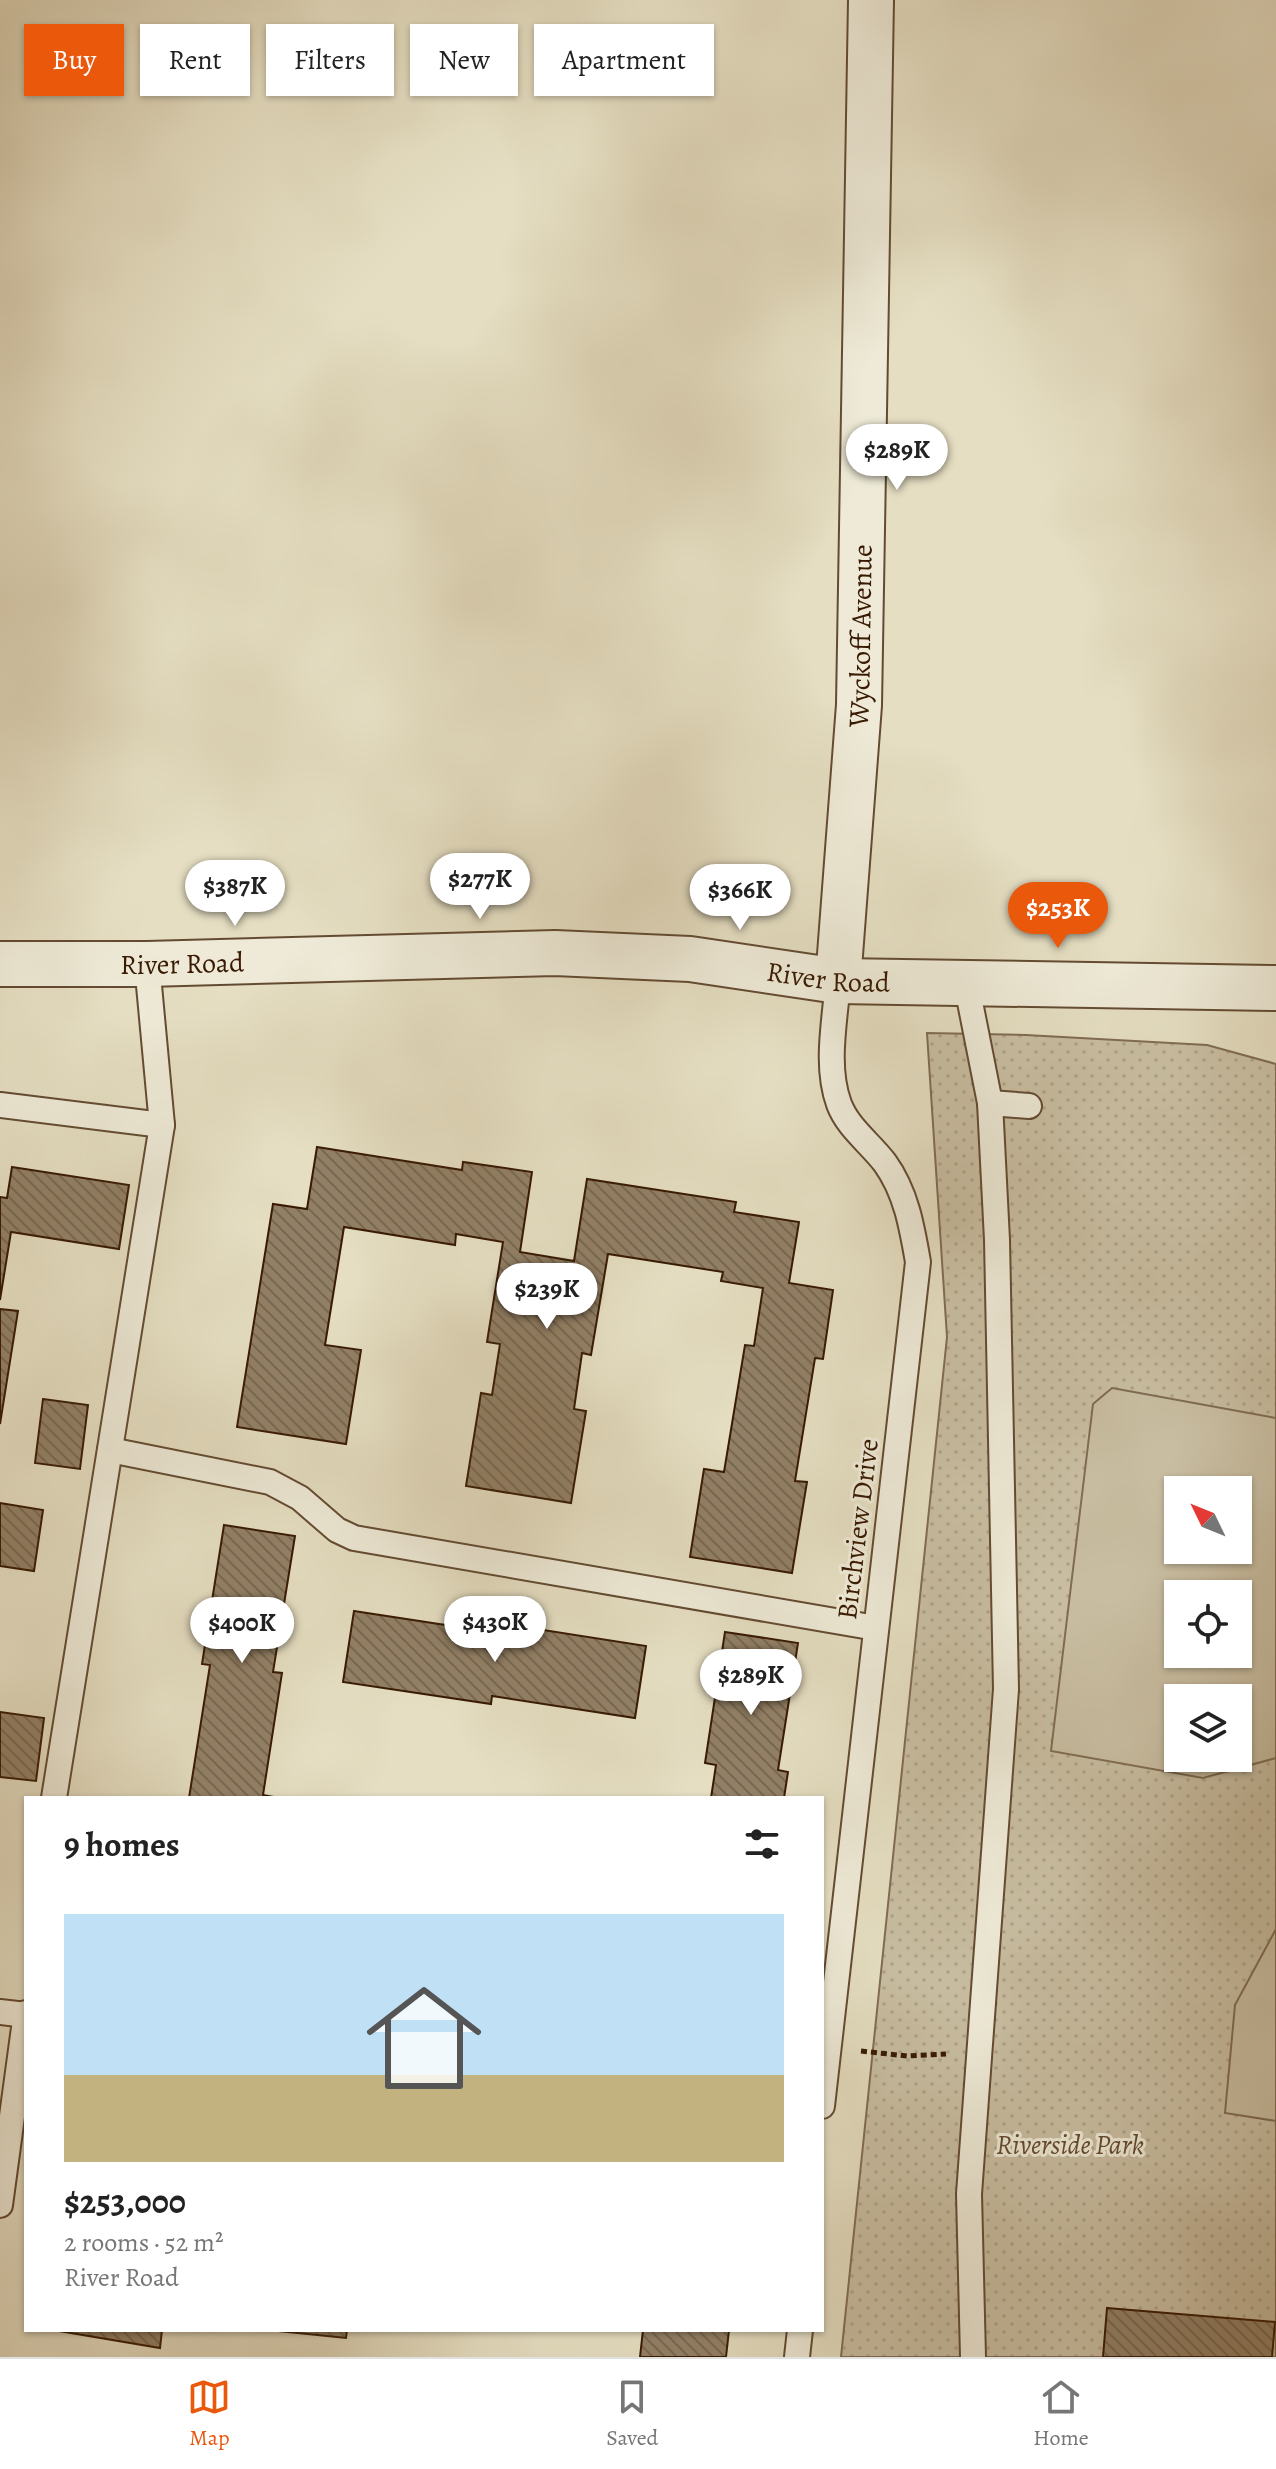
<!DOCTYPE html>
<html lang="en">
<head>
<meta charset="utf-8">
<style>
  body { margin:0; font-family:Alegreya,serif; background:#f6f6f6; color:#222; height:100vh; display:flex; flex-direction:column; font-size:30px; white-space:nowrap }
  * { box-sizing:border-box; margin:0 }
  p { font-size:26px; color:#767676 }
  .icon { flex:none; width:44px; height:44px; fill:none; stroke:currentColor; stroke-width:2; stroke-linecap:round; stroke-linejoin:round }
  .map { position:relative; flex:1; overflow:hidden }
  .details { position:absolute; left:24px; top:1796px; width:800px; height:536px; display:flex; flex-direction:column; background:#fff; border-radius:0px; box-shadow:0 2px 6px #0004 }
  .details>* { flex:none }
  .hud { position:absolute; left:24px; top:24px; width:800px; height:72px; display:flex; gap:16px }
  .needle { width:52px; rotate:313deg }
  .fabs { position:absolute; left:1164px; top:1476px; display:grid; gap:16px }
  .fabs a { display:grid; place-items:center; width:88px; height:88px; border-radius:0px; background:#fff; box-shadow:0 2px 6px #0004; font-size:40px }
  .price { position:absolute; translate:-50% -68px; padding:0 18px; border-radius:28px; background:#fff; color:#222; font-size:26px; line-height:52px; filter:drop-shadow(0 2px 4px #0008) }
  .price::after { content:''; position:absolute; left:50%; top:48px; width:24px; height:18px; margin-left:-12px; background:inherit; clip-path:polygon(0 0,100% 0,50% 100%) }
  .price.current { background:#ea580c; color:#fff }
  ul { padding:0; list-style:none }
  li { display:grid; align-content:center; gap:16px; height:424px; padding:0 40px }
  li span { display:grid; place-items:center; height:248px; border-radius:0px; color:#555 }
  li>.icon { margin-inline-start:auto }
  span .icon { width:144px; height:144px; fill:#fffc; stroke-width:1 }
  li b { font-size:34px }
  h2 { display:flex; justify-content:space-between; align-items:center; height:96px; padding:0 40px; font-size:34px }
  .pill { padding:0 28px; border-radius:0px; background:#fff; box-shadow:0 2px 6px #0004; font-size:28px; line-height:72px }
  .pill.current { background:#ea580c; color:#fff }
  .tab-bar { display:flex; justify-content:space-around; align-items:center; height:112px; border-top:2px solid #e0e0e0; background:#fff; font-size:22px; color:#767676 }
  .tab-bar a { display:grid; justify-items:center; gap:4px }
  .tab-bar .current { color:#ea580c }
  .map>svg:first-child { display:block }
  .park { fill:url(#park-dots); stroke:#806c52; stroke-width:2; fill-rule:evenodd }
  .garden { fill:#c8bda1; stroke:#806c52; stroke-width:2; fill-rule:evenodd }
  .building { fill:url(#building-back-hatch); stroke:#381a02; stroke-width:2 }
  .lines { fill:none; stroke-linecap:round; stroke-linejoin:round }
  .service-casing { stroke:#634b32; stroke-width:28 }
  .minor-casing { stroke:#634b32; stroke-width:48 }
  .tertiary-casing { stroke:#634b32; stroke-width:48 }
  .path { stroke:#381a02; stroke-width:5; stroke-dasharray:6 4; stroke-linecap:butt }
  .service { stroke:#eeead7; stroke-width:24 }
  .minor { stroke:#eeead7; stroke-width:44 }
  .tertiary { stroke:#eeead7; stroke-width:44 }
  .labels { text-anchor:middle; stroke-width:6; stroke-linejoin:round; paint-order:stroke }
  .street-label { font-size:28px; fill:#381a02; stroke:#eeead7 }
  .park-label { font-size:28px; font-style:italic; fill:#634b32; stroke:#eeead7 }
</style>
</head>
<body>
<div class="map">
<svg width="1276" height="2357" viewBox="0 0 1276 2357">
  <defs>
    <pattern id="park-dots" width="8" height="8" patternUnits="userSpaceOnUse" patternTransform="scale(2)"><rect width="8" height="8" fill="#c8bda1"/><path d="M2 2h.1M6 6h.1" fill="none" stroke="#ada289" stroke-width="1.8" stroke-linecap="round"/></pattern>
    <pattern id="building-back-hatch" width="6" height="6" patternUnits="userSpaceOnUse" patternTransform="scale(2)"><rect width="6" height="6" fill="#928066"/><path d="M-1 5l2 2M0 0l6 6M5-1l2 2" fill="none" stroke="#786852"/></pattern>
  </defs>
  <rect width="100%" height="100%" fill="#e5dec2"/>
  <filter id="stains"><feTurbulence type="fractalNoise" baseFrequency=".0025" numOctaves="4"/><feColorMatrix values="0 0 0 0 .2 0 0 0 0 .09 0 0 0 0 .02 0 0 0 .5 -.17"/></filter>
  <radialGradient id="worn" r=".72"><stop offset=".6" stop-color="#630" stop-opacity="0"/><stop offset="1" stop-color="#630" stop-opacity=".3"/></radialGradient>
  <!-- park -->
  <path class="park" d="M927,1033l99,2 181,10 69,19v1293h-435l106,-1020zM1178,1490h60v60h-60zM1178,1594h60v60h-60zM1178,1698h60v60h-60z"/>
  <!-- garden -->
  <g class="garden">
    <path d="M1112,1388l164,30v340l-73,20 -152,-27 42,-347zM1178,1490h60v60h-60zM1178,1594h60v60h-60zM1178,1698h60v60h-60z"/>
    <polygon points="1276,1929 1276,2121 1225,2113 1235,2005"/>
  </g>
  <!-- building -->
  <g class="building">
    <polygon points="317,1147 462,1170 463,1162 532,1172 520,1252 574,1261 587,1179 736,1202 734,1212 799,1222 789,1283 833,1290 823,1359 815,1358 795,1481 807,1482 792,1573 690,1557 704,1469 724,1472 745,1345 754,1346 763,1288 721,1281 723,1272 608,1254 591,1355 582,1353 574,1409 586,1411 571,1503 466,1486 481,1393 492,1395 500,1344 487,1342 503,1242 456,1234 455,1245 344,1227 325,1345 361,1350 346,1444 237,1427 273,1204 307,1209"/>
    <polygon points="12,1167 129,1185 119,1249 11,1232 0,1300 0,1197 7,1198"/>
    <polygon points="0,1309 18,1311 0,1424"/>
    <polygon points="43,1399 88,1405 80,1469 35,1463"/>
    <polygon points="0,1503 43,1510 34,1571 0,1566"/>
    <polygon points="224,1525 295,1536 273,1672 282,1673 263,1795 279,1798 189,1798 210,1665 202,1664"/>
    <polygon points="354,1611 498,1633 499,1623 646,1646 635,1718 492,1696 491,1704 343,1682"/>
    <polygon points="725,1632 798,1643 778,1770 788,1772 784,1798 711,1798 716,1765 705,1763"/>
    <polygon points="0,1712 44,1718 36,1781 0,1777"/>
    <polygon points="1107,2308 1275,2322 1272,2357 1103,2357"/>
    <polygon points="53,2330 162,2330 160,2348"/>
    <polygon points="268,2330 347,2330 346,2338"/>
    <polygon points="643,2330 729,2330 726,2357 640,2357"/>
  </g>
  <g class="lines">
    <!-- service casing -->
    <g class="service-casing">
      <g id="service">
        <polyline points="966,982 990,1103 997,1240 1006,1689 969,2194 973,2357"/>
        <polyline points="990,1103 1029,1106"/>
        <polyline points="0,1105 162,1125"/>
        <polyline points="110,1450 270,1482 300,1498 337,1530 354,1538 876,1628"/>
        <polyline points="54,1798 162,1125 147,964"/>
        <polyline points="0,2012 26,2015"/>
        <path d="M822,2106l96,-844c-6,-35 -12,-70 -33,-99 -15,-20 -37,-35 -46,-59 -14,-38 -4,-84 -1,-123"/>
        <polyline points="0,2205 26,2013"/>
        <polyline points="797,2357 800,2330"/>
      </g>
    </g>
    <!-- minor casing -->
    <g class="minor-casing">
      <g id="minor">
        <path id="s1" d="M838,981l21,-276 12,-705"/>
      </g>
    </g>
    <!-- tertiary casing -->
    <g class="tertiary-casing">
      <g id="tertiary">
        <path id="s2" d="M0,964h147l408,-11 135,6 148,22 438,7"/>
      </g>
    </g>
    <!-- path -->
    <polyline class="path" points="861,2051 907,2056 946,2054"/>
    <!-- service -->
    <use href="#service" class="service"/>
    <!-- minor -->
    <use href="#minor" class="minor"/>
    <!-- tertiary -->
    <use href="#tertiary" class="tertiary"/>
  </g>
  <g class="labels">
    <!-- street labels -->
    <g class="street-label">
      <text dy="10" stroke="none"><textPath href="#s1" startOffset="346">Wyckoff Avenue</textPath></text>
      <text dy="10" stroke="none"><textPath href="#s2" startOffset="182">River Road</textPath></text>
      <text dy="10" stroke="none"><textPath href="#s2" startOffset="830">River Road</textPath></text>
      <text transform="translate(857 1529) rotate(-83)" y="10">Birchview Drive</text>
    </g>
    <!-- park labels -->
    <g class="park-label">
      <text x="1070" y="2154">Riverside Park</text>
    </g>
  </g>
  <rect width="100%" height="100%" filter="url(#stains)"/>
  <rect width="100%" height="100%" fill="url(#worn)"/>
</svg>
<div class="fabs">
<a><svg class="needle" viewBox="-14 -14 28 28"><path d="M0-13l5 13h-10z" fill="#e53935"/><path d="M0 13l5-13h-10z" fill="#767676"/></svg></a>
<a><svg class="icon" aria-label="locate" viewBox="0 0 24 24"><circle cx="12" cy="12" r="6"/><path d="M12 2v4M12 18v4M2 12h4M18 12h4"/></svg></a>
<a><svg class="icon" aria-label="layers" viewBox="0 0 24 24"><path d="M12 4l9 5-9 5-9-5zM3 14l9 5 9-5"/></svg></a>
</div>
<b class="price" style="left:897px;top:492px">$289K</b>
<b class="price" style="left:480px;top:921px">$277K</b>
<b class="price" style="left:235px;top:928px">$387K</b>
<b class="price" style="left:740px;top:932px">$366K</b>
<b class="price current" style="left:1058px;top:950px">$253K</b>
<b class="price" style="left:547px;top:1331px">$239K</b>
<b class="price" style="left:495px;top:1664px">$430K</b>
<b class="price" style="left:242px;top:1665px">$400K</b>
<b class="price" style="left:751px;top:1717px">$289K</b>
<div class="hud">
<a class="pill current">Buy</a>
<a class="pill">Rent</a>
<a class="pill">Filters</a>
<a class="pill">New</a>
<a class="pill">Apartment</a>
</div>
<section class="details">
<h2>9 homes<svg class="icon" aria-label="filters" viewBox="0 0 24 24"><path d="M4 7h16M4 17h16"/><circle cx="9" cy="7" r="2"/><circle cx="15" cy="17" r="2"/></svg></h2>
<ul>
<li><span style="background:linear-gradient(#bfe0f5 65%,#c2b280 0)"><svg class="icon" aria-label="home" viewBox="0 0 24 24"><path d="M3 11l9-7 9 7M6 9v11h12V9"/></svg></span><div><b>$253,000</b><p>2 rooms · 52 m²</p><p>River Road</p></div></li>
</ul>
</section>
</div>
<nav class="tab-bar">
<a class="current"><svg class="icon" aria-label="map" viewBox="0 0 24 24"><path d="M3 6l6-2 6 2 6-2v14l-6 2-6-2-6 2zM9 4v14M15 6v14"/></svg>Map</a>
<a><svg class="icon" aria-label="saved" viewBox="0 0 24 24"><path d="M7 4h10v16l-5-4-5 4z"/></svg>Saved</a>
<a><svg class="icon" aria-label="home" viewBox="0 0 24 24"><path d="M3 11l9-7 9 7M6 9v11h12V9"/></svg>Home</a>
</nav>
</body>
</html>
